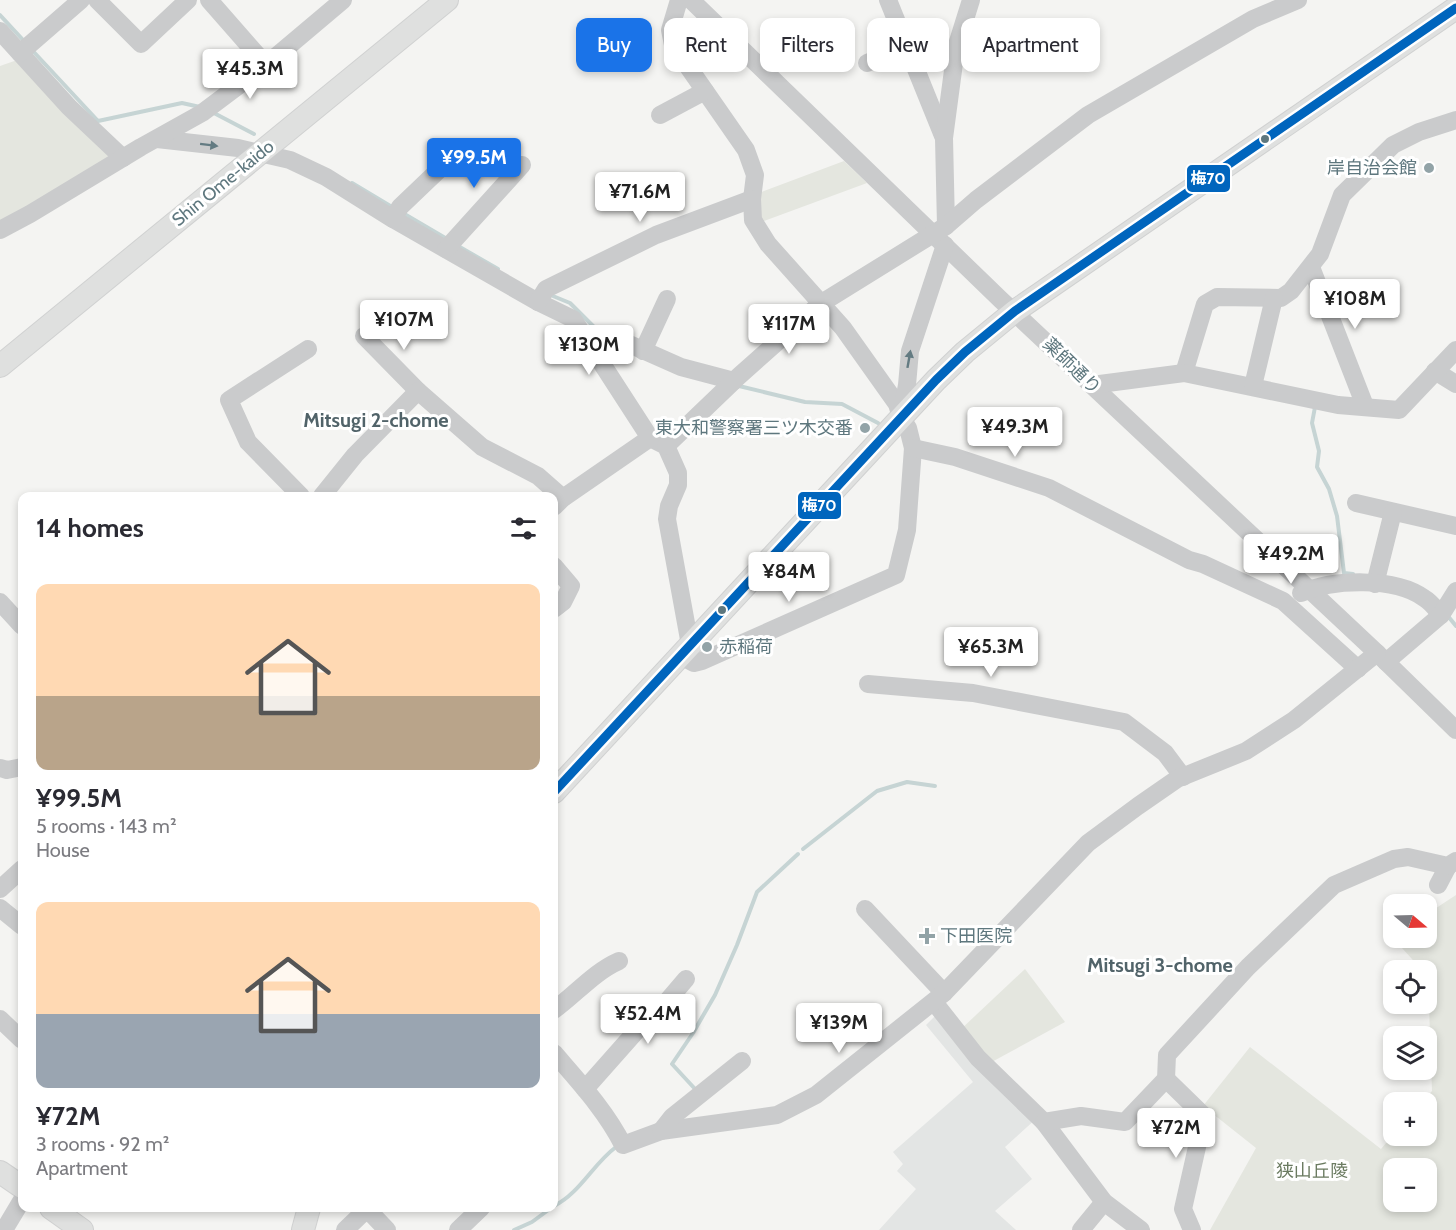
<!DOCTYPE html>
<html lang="en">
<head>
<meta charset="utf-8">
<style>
  body { margin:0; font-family:Cabin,"Noto Sans JP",sans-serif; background:#f2f2f3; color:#2b2b33; height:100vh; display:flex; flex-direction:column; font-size:22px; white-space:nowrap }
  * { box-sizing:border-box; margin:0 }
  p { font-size:20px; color:#7c7c81 }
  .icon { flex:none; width:33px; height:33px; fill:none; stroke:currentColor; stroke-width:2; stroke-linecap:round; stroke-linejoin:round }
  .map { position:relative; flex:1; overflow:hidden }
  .sheet { position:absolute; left:18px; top:492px; width:540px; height:720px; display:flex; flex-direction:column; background:#fff; border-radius:12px; box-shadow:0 3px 9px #0003 }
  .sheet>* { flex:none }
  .guide { position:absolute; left:576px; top:18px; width:570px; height:54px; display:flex; gap:12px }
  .needle { width:39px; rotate:109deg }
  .fabs { position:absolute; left:1383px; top:894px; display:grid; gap:12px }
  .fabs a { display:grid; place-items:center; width:54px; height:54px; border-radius:12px; background:#fff; box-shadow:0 3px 9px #0003; font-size:30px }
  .price { position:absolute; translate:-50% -51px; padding:0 14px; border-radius:6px; background:#fff; color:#222; font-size:20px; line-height:39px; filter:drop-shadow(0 2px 3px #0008) }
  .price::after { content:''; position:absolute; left:50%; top:36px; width:18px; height:14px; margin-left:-9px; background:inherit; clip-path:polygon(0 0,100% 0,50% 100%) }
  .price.on { background:#1a73e8; color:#fff }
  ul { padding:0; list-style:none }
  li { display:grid; align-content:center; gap:12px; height:318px; padding:0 18px }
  li span { display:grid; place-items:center; height:186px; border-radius:12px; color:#555 }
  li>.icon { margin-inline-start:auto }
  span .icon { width:108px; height:108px; fill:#fffc; stroke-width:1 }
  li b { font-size:26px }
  h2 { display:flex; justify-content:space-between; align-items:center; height:72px; padding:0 18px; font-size:26px }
  .chip { padding:0 21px; border-radius:12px; background:#fff; box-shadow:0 3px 9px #0003; font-size:21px; line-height:54px }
  .chip.on { background:#1a73e8; color:#fff }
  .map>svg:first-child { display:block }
  .built { fill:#e3e5e4 }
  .green { fill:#e4e6df; fill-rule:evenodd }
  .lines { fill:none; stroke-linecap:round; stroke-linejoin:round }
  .stream { stroke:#c6d4d4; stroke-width:4 }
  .major-casing { stroke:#d0d1d1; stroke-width:24 }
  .minor { stroke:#cacbcc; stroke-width:18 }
  .major { stroke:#dfe0df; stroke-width:22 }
  .bus-1-casing { stroke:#fff; stroke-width:14 }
  .bus-1 { stroke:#0065bd; stroke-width:9 }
  .oneway { fill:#637b82 }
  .bus-dot { fill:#5e777e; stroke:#fff; stroke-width:2 }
  .poi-dot { fill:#92a3a7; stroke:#fff; stroke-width:2 }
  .labels { text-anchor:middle; stroke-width:6; stroke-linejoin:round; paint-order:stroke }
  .poi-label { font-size:18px; fill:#5e777e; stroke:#fff; text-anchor:end }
  .street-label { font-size:18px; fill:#5e777e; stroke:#fff }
  .park-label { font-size:18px; fill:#6b7b61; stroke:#fff }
  .neighbourhood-label { font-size:20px; font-weight:bold; fill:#516369; stroke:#fff }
  .line-badge { stroke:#fff; stroke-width:2 }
  .badge-label { font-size:16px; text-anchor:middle; font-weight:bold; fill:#fff }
</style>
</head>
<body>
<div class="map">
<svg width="1456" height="1230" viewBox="0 0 1456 1230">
  <rect width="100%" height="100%" fill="#f4f4f2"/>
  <!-- built -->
  <polygon class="built" points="937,1014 1037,1118 1005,1147 1032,1179 995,1211 1016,1230 879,1230 916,1189 897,1171 903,1164 893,1152 973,1082 926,1025"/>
  <!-- green -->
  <g class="green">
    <polygon points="20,59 113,158 0,225 0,66"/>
    <polygon points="844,161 867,183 761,222 756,194"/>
    <path d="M1456,895v335h-246l46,-82 -53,-42 47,-59 131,102 12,-14 33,1v-34h-4l10,-11 -4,-113 -2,-8h-4l-31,-34 35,2 1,-24zM1394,1168h32v34h-32z"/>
    <polygon points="1025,969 1065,1022 988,1064 959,1031"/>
  </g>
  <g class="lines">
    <!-- stream -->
    <g class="stream">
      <polyline points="0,15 24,41"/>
      <polyline points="31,49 98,121 182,103 200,107"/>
      <polyline points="212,112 254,134"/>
      <polyline points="352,183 392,207"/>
      <polyline points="401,212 447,239"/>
      <polyline points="458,246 498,269"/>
      <polyline points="548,294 570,303 603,336 613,341"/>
      <polyline points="739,386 805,402 842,404 878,423"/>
      <polyline points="1315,407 1312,423 1319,451 1317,467 1329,489 1337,516 1344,573 1353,574"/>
      <polyline points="1447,615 1456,626"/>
      <polyline points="803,849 877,791 907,782 935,786"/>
      <polyline points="696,1090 672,1064 693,1033 715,995 737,945 757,892 798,854"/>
      <path d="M554,1206c26,-13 39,-42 62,-59"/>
      <polyline points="514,1230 532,1222 551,1208"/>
    </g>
    <!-- major casing -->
    <g class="major-casing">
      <g id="major">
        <polyline points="0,366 447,0"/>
        <polyline points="554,792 936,380 965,352 1015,311 1456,8"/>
        <polyline points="0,1172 22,1187"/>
        <polyline points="51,1208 82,1230"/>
        <polyline points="303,1230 309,1208"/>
      </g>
    </g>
    <!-- minor -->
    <g class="minor">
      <polyline points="97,0 141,44 188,0"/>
      <polyline points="209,0 266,65"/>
      <polyline points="679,0 670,30 673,45 746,150 755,175 752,199 753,220 768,244 843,328 897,404 901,417 908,428 913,448 907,530 896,575 702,661 694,663 681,656"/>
      <polyline points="691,0 1001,300 1377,653 1456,730"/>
      <polyline points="888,0 943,136"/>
      <polyline points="0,31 69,107 123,158"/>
      <polyline points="20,53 81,0"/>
      <polyline points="867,63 907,46"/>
      <polyline points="660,115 705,91"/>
      <polyline points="157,139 238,148 290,160 326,177 393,219 538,302 573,319 650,438 666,446 678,473 678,485 669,506 667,519 690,645"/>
      <polyline points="393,219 400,207 445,164"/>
      <polyline points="946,226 944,138 956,48 971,0"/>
      <polyline points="0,230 30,214 141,147 202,113 266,65 343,0"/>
      <polyline points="446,249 522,165"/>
      <polyline points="1311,267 1365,406"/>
      <polyline points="538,302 546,289 656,235 752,199"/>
      <polyline points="364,336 418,391"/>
      <polyline points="620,340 681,367 734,381"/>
      <polyline points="643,351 667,299"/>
      <polyline points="1435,371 1456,384"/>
      <polyline points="1184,373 1205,304 1217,297 1281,298 1291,291 1320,254 1342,195 1393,145 1419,132 1456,120"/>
      <polyline points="1092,385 1184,373 1338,405 1399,410 1456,350"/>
      <polyline points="1253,386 1274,298"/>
      <polyline points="901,417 907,385 910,351 945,245"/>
      <polyline points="666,446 739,376 820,304 946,226 976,200 1088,115 1253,19 1298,0"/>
      <polyline points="913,448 955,457 1049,488 1189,560 1203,564 1283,601 1358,669"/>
      <polyline points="301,496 248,442 229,400 308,349"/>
      <polyline points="322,496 355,455 418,391 482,447 538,476 563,498"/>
      <polyline points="1356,503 1456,526"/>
      <polyline points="554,507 563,498 650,438"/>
      <polyline points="554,566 571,586 563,602 554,609"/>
      <polyline points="1375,584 1393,512"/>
      <path d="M1301,593c32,-14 94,-16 123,5 7,4 12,11 17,17"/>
      <polyline points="0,602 22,626"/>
      <polyline points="1386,662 1441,615 1456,591"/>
      <polyline points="868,684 973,693 1124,722 1165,753 1183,777"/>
      <polyline points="0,768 7,770 22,767"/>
      <polyline points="1438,885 1448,866"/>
      <polyline points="0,889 22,869"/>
      <polyline points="0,908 22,926"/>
      <polyline points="865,909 944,993"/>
      <polyline points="934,1002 978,1058 1044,1122 1104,1202 1141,1230"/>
      <path d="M554,1010c22,-16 40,-38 65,-49"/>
      <polyline points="0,1019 22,1040"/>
      <path d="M554,1053c25,29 52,58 69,92l38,-14 116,-16 39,-20 128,-102 144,-150 50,-37 39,-27 69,-28 48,-31 83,-67"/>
      <polyline points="1166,1079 1204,1116 1183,1209 1192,1230"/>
      <polyline points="585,1089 639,1028 651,1020 686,979"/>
      <polyline points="1044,1122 1081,1116 1125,1122 1166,1079 1167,1055 1248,967 1334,885 1394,859 1408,857 1448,866 1456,861"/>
      <polyline points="661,1131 672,1117 742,1061"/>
      <polyline points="367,1209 387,1230"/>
      <polyline points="4,1230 22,1200"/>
      <polyline points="345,1230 368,1208"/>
      <polyline points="458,1230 481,1208"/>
      <polyline points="1081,1230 1104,1202"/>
    </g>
    <!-- major -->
    <use href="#major" class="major"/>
    <!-- bus-1 casing -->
    <g class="bus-1-casing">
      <polyline id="bus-1" points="554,792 936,380 965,352 1015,311 1456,8"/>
    </g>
    <!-- bus-1 -->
    <use href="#bus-1" class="bus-1"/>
  </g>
  <!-- one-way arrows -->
  <defs><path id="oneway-solid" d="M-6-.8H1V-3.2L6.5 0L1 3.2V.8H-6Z" transform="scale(1.5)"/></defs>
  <g class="oneway">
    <use href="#oneway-solid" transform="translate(209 145) rotate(7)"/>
    <use href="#oneway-solid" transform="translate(909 359) rotate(-80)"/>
  </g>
  <!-- markers -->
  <g class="bus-dot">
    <circle cx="1265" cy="139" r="5"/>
    <circle cx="722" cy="610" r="5"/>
  </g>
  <g class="poi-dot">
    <circle cx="1429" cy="168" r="6"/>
    <circle cx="865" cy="428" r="6"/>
    <circle cx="707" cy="647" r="6"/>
    <path d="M924 927h6v6h6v6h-6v6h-6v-6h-6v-6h6z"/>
  </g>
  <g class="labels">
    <!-- poi labels -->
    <g class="poi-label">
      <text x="1417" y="174">岸自治会館</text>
      <text x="853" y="434">東大和警察署三ツ木交番</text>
      <text x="719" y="653" text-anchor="start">赤稲荷</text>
      <text x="940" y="942" text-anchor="start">下田医院</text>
    </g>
    <!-- street labels -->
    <g class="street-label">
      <text transform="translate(223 183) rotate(-39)" y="6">Shin Ome-kaido</text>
      <text transform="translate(1072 366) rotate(44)" y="6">薬師通り</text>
    </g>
    <!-- park labels -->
    <g class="park-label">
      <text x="1312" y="1177">狭山丘陵</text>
    </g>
    <!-- neighbourhood labels -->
    <g class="neighbourhood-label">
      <text x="376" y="427">Mitsugi 2-chome</text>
      <text x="1160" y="972">Mitsugi 3-chome</text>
    </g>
  </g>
  <g class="line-badge">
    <rect x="1186" y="164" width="45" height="29" rx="6" fill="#0065bd"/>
    <rect x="797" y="491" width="45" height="29" rx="6" fill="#0065bd"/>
  </g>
  <g class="badge-label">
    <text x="1208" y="184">梅70</text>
    <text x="819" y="511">梅70</text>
  </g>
</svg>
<div class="fabs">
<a><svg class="needle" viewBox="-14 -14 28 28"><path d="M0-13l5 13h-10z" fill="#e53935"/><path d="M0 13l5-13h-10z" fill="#7c7c81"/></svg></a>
<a><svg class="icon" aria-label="locate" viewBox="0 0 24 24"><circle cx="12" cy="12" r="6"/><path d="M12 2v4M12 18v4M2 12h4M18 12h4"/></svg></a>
<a><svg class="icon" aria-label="layers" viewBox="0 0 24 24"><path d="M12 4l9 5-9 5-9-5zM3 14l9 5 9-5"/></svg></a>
<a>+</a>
<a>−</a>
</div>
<b class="price" style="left:250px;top:100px">¥45.3M</b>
<b class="price on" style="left:474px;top:189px">¥99.5M</b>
<b class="price" style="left:640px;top:223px">¥71.6M</b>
<b class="price" style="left:1355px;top:330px">¥108M</b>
<b class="price" style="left:404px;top:351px">¥107M</b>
<b class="price" style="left:789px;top:355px">¥117M</b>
<b class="price" style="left:589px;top:376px">¥130M</b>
<b class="price" style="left:1015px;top:458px">¥49.3M</b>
<b class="price" style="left:1291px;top:585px">¥49.2M</b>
<b class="price" style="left:789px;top:603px">¥84M</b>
<b class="price" style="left:991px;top:678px">¥65.3M</b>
<b class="price" style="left:648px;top:1045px">¥52.4M</b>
<b class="price" style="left:839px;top:1054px">¥139M</b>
<b class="price" style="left:1176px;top:1159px">¥72M</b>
<div class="guide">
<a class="chip on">Buy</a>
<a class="chip">Rent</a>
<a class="chip">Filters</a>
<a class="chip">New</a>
<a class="chip">Apartment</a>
</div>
<section class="sheet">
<h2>14 homes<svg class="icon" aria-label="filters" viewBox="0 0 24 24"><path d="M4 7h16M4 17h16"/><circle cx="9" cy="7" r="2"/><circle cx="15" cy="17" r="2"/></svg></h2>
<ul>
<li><span style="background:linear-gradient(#ffd9b3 60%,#b9a48a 0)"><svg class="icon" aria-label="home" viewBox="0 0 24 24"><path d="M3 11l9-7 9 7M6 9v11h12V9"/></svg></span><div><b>¥99.5M</b><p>5 rooms · 143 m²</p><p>House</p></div></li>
<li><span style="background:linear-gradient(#ffd9b3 60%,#9aa5b1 0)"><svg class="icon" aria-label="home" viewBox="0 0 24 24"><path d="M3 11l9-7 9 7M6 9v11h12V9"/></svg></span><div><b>¥72M</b><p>3 rooms · 92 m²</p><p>Apartment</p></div></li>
</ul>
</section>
</div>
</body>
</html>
